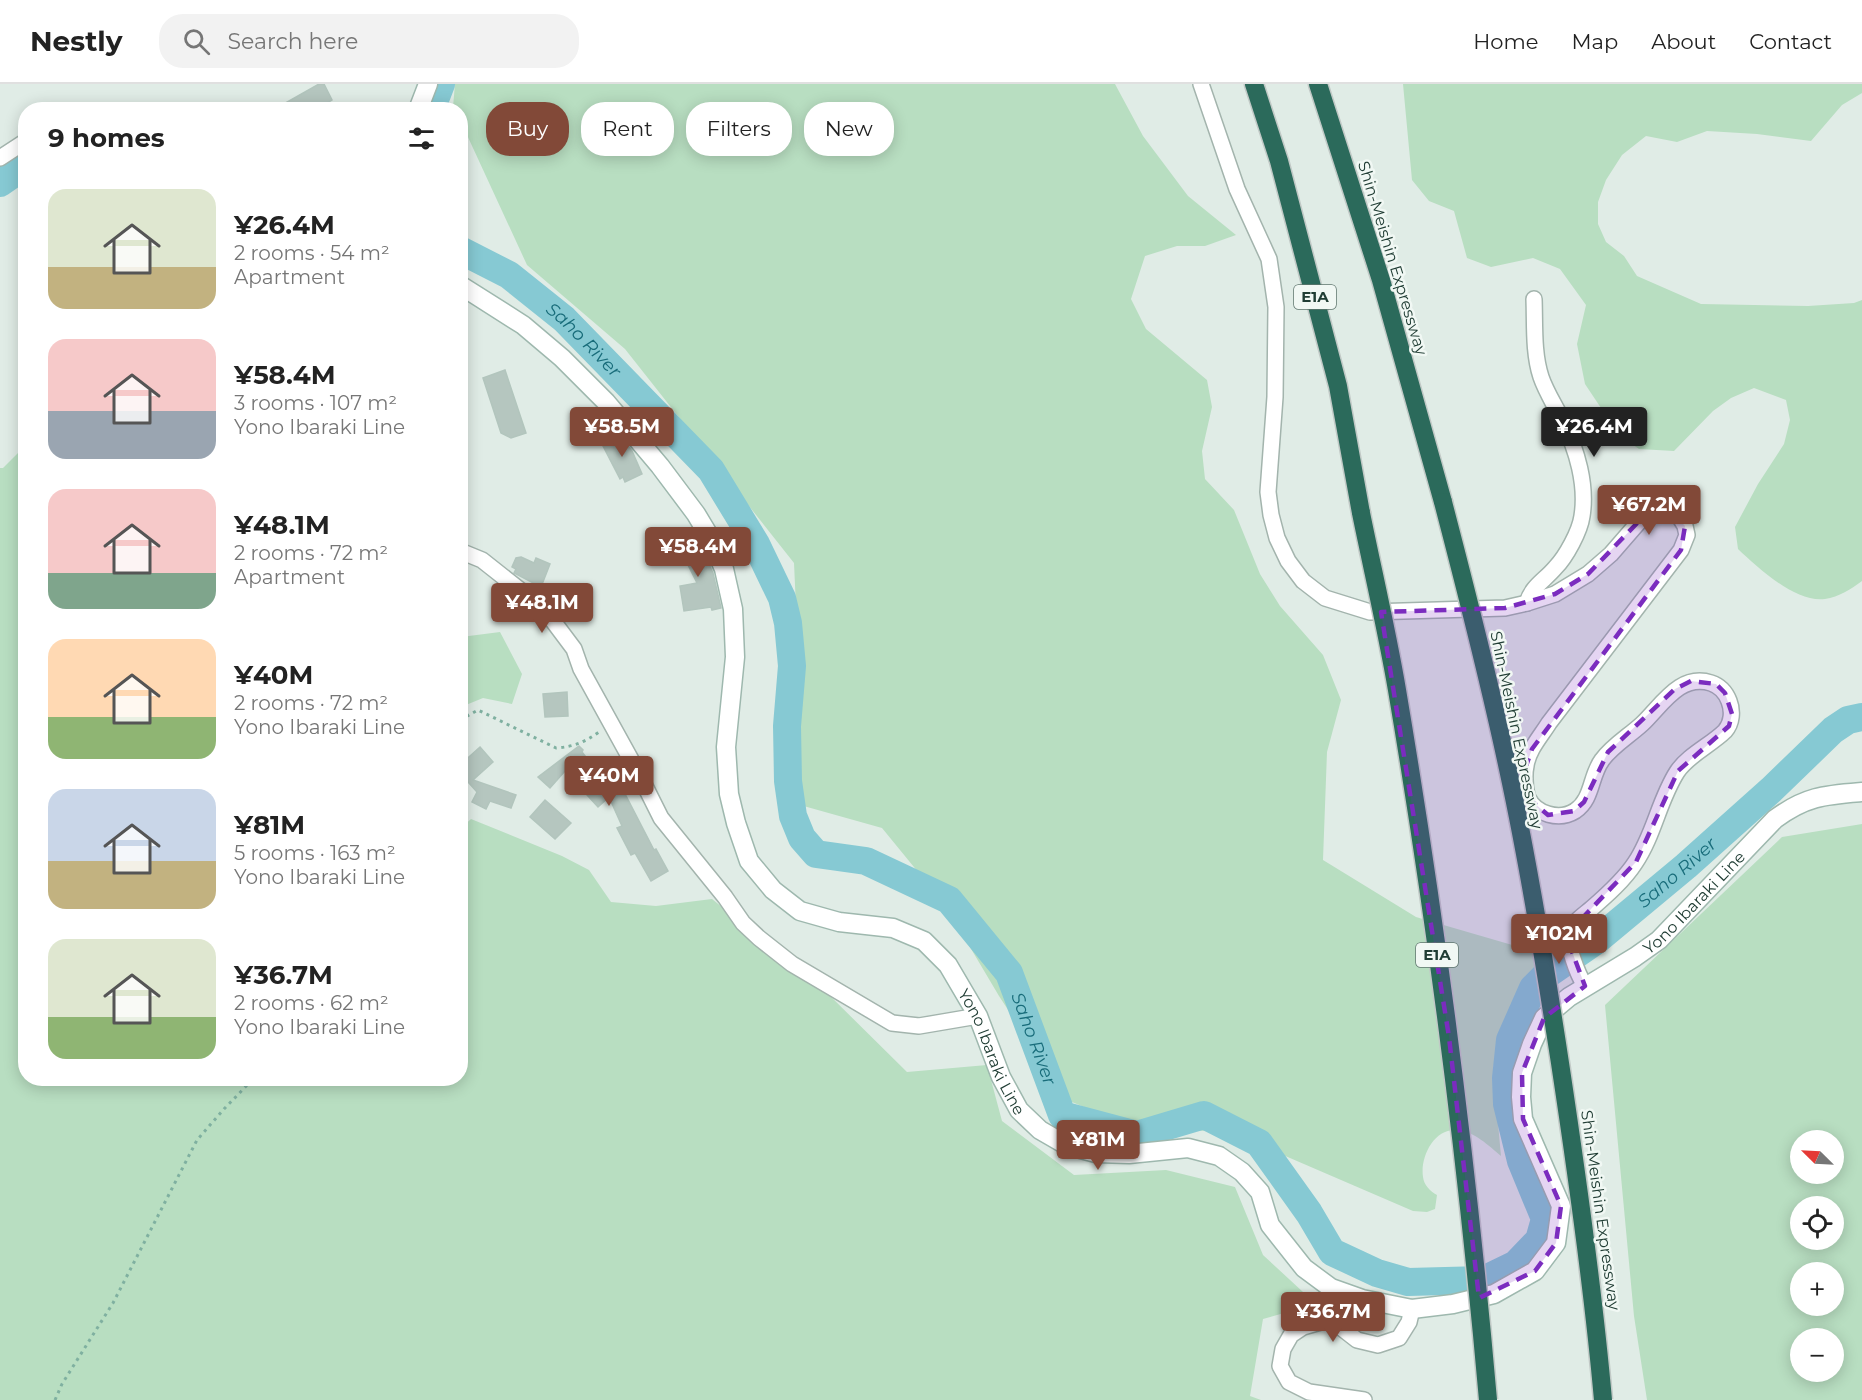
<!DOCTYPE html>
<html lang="en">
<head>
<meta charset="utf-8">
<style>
  body { margin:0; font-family:Montserrat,sans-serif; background:#f2f2f2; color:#222; height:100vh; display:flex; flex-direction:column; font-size:22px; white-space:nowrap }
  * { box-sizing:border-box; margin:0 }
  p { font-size:20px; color:#767676 }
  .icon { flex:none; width:33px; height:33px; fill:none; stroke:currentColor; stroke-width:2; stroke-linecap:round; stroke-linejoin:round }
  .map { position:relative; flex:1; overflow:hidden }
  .panel { position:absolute; left:18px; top:18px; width:450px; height:984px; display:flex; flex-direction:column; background:#fff; border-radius:24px; box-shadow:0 3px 15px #0003 }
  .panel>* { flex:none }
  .banner { position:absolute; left:486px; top:18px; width:570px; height:54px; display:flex; gap:12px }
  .needle { width:39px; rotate:294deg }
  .controls { position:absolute; left:1790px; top:1046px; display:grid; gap:12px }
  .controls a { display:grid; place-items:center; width:54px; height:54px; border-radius:50%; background:#fff; box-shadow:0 3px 15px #0003; font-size:30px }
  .price { position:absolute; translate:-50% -51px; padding:0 14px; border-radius:6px; background:#824938; color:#fff; font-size:20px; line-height:39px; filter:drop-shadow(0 2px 3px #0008) }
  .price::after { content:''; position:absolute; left:50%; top:36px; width:18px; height:14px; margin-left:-9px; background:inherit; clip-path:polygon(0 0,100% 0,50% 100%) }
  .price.on { background:#222; color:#fff }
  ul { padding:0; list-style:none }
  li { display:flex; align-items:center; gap:18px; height:150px; padding:0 30px }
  li span { display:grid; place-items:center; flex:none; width:168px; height:120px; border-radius:18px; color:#555 }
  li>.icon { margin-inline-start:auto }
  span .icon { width:72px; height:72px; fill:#fffc; stroke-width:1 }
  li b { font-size:26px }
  h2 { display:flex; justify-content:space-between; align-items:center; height:72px; padding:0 30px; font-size:26px }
  .tag { padding:0 21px; border-radius:24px; background:#fff; box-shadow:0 3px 15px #0003; font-size:21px; line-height:54px }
  .tag.on { background:#824938; color:#fff }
  header { display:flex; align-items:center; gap:36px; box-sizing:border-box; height:84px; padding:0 30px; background:#fff; border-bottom:2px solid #e0e0e0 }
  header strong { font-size:28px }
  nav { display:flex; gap:33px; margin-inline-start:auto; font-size:21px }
  .search { width:420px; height:54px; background:#f2f2f2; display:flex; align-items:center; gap:15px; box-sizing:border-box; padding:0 21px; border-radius:24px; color:#767676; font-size:22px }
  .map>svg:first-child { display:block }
  .green { fill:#b8dec1; fill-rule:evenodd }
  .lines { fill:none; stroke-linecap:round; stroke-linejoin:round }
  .river { stroke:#86c9d3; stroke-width:28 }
  .building { fill:#b5c6bf; stroke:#b2c5bd; stroke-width:1.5 }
  .street-casing { stroke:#a3b4ad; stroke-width:18 }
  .secondary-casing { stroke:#9eb8ae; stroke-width:21 }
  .highway-casing { stroke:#c1c9c6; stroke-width:21 }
  .path { stroke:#7fb0a0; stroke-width:3; stroke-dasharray:3 4.5; stroke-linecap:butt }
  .street { stroke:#fff; stroke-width:15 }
  .secondary { stroke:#fff; stroke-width:18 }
  .highway { stroke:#2b6a5b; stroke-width:18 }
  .highway-bridge-casing { stroke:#c1c9c6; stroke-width:21; stroke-linecap:butt }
  .highway-bridge { stroke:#2b6a5b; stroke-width:18 }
  .marked { fill:#7b2cbf; fill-opacity:0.2; stroke:#7b2cbf; stroke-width:4.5; stroke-dasharray:12 8; stroke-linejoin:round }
  .labels { text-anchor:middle; stroke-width:5; stroke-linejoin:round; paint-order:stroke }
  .shield { fill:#f1f8f4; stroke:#5f756e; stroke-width:1.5 }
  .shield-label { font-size:15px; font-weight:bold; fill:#203d34 }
  .street-label { font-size:16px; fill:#203d34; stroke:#f1f8f4 }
  .water-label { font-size:18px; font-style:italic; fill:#186c7a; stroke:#f1f8f4 }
</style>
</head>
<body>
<header>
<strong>Nestly</strong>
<div class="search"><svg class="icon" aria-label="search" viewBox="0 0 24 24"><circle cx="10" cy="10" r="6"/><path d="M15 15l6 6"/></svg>Search here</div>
<nav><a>Home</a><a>Map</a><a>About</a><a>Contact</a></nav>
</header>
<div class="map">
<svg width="1862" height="1316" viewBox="0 0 1862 1316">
  <rect width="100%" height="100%" fill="#e0ece6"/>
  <!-- green -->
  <g class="green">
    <path d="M455,0h660l28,52 45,60 48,39 -31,11h-28l-32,10 -14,43 15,30 61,51 5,27 -10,44 3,28 29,31 26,64 20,32 43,49 18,45 -14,52 -4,108 93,57 113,33 22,4 7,8 -37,27 -19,40 -9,40 8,87c-12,-10 -27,-25 -44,-26 -23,-2 -37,27 -34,47 1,8 7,14 14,18l-2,14 -8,3 -14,-1 -130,-56 -75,-24 -75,-4 -66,-27 -68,-104 -54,-91 -63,-77 -82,-23v-110l-6,-132 -169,-214 -98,-84 -66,-143 -1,-12 -6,-1 -1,-2z"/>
    <path d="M1403,0h459v9l-20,12 -31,36 -54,-7 -50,-3 -30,11 -31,-6 -24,19 -16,25 -8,22v22l8,18 18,14 13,20 64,28 107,2 46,-3 8,-3v281c-11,8 -23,16 -37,18 -29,4 -67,-31 -87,-50l-3,-22 23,-43 26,-40 6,-24 -4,-20 -32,-12 -23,10 -18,13 -39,40 -35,-2 -20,-14 -34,-51 -8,-40 9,-39 -26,-36 -27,-11 -42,9 -24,-9 -13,-47 -25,-10 -17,-21z"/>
    <polygon points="25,362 26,994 460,994 460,745 471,735 562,772 589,786 611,818 656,822 712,815 820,902 907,988 987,981 1002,1037 1074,1091 1166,1086 1235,1103 1263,1171 1316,1220 1263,1235 1250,1312 1261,1316 0,1316 0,384 3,384"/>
    <polygon points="500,548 522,590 512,620 483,614 461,623 461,553"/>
    <path d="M1862,740v576h-215l-13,-84 -29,-311 177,-168zM1800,1056h33v33h-33zM1800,1122h33v33h-33zM1800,1188h33v33h-33zM1800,1254h33v33h-33z"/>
  </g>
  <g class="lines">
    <!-- river -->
    <g class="river">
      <polyline points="431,26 441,0"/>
      <polyline points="0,99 26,81"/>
      <path id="s1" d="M460,166l49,25 55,44 147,151 45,74 26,54 6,25 4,43 -5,60 1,55 5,35 9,22 14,16 50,7 83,39 60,73 53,142 75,20 67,-20 55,28 50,70 23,39 45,21 31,9 75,-2 33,-16 23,-24 6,-21 -24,-58 -14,-57 -1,-26 4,-38 23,-52 12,-12 52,-36 89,-74 85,-76 62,-60 15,-10 14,-3"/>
    </g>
  </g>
  <!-- building -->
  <g class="building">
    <polygon points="319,0 324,0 332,16 315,26 273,26"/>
    <polygon points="505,286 526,349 511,354 501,349 483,294"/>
    <polygon points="618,350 632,367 642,390 625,398 623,393 620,395 601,358"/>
    <polygon points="695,450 713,489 721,524 712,526 711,523 684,527 680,502 697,499 677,459"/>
    <polygon points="521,473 534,479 536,474 550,480 541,503 514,489 516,485 512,483 516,474"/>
    <polygon points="567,608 568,632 545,633 543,610"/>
    <polygon points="579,662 583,666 582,668 595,685 619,710 624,708 654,766 656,765 668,787 651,797 635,769 631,771 617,744 622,742 609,713 598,723 565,687 550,704 538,693"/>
    <polygon points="480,663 493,678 473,696 516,711 511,724 490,717 486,725 472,718 477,708 460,689 460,681"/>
    <polygon points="545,716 571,739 555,755 530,733"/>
  </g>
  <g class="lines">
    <!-- street casing -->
    <g class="street-casing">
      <g id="street">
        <path d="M1201,0l36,105 32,70 7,48 -1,90 -7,95 3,23 6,23 11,23 15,20 22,17 45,14 135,-4 22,-5 28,-9 33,-20 23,-20 33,-38 11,-7h14l10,7 6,10 2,9 -6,15 -132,173c-8,13 -21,27 -23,43 -2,8 -1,25 2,32 8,16 31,23 47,13 18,-12 15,-35 27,-51 10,-14 27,-24 40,-36 20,-19 38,-51 69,-41 9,3 15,10 18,18 4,10 3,22 -4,30 -14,14 -37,24 -48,41 -18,28 -23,63 -42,91 -11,17 -28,32 -43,45 -8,7 -18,13 -22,23 -5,12 8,44 15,55"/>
        <polyline points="0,74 26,57"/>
        <polyline points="460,467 482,476 544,525 574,565 581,585 640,692 661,734 725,813 743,839 759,854 792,880 892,939 919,942 978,932"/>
        <path d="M1527,519c5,-17 17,-22 28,-35 11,-11 25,-37 27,-52 5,-31 -5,-66 -19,-94 -7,-15 -17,-30 -22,-45 -8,-24 -6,-53 -7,-78"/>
        <polyline points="1364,1316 1309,1308 1289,1298 1280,1282 1283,1265 1291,1251 1303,1243 1324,1237 1339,1242 1357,1256 1378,1261 1399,1254 1409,1238 1412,1225"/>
      </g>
    </g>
    <!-- secondary casing -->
    <g class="secondary-casing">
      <g id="secondary">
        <polyline points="418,26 428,0"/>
        <path id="s2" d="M460,201l63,40 39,33 44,44 54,64 36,48 15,25 13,30 9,40 2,48 -9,90 3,47 7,29 13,38 24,29 27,21 39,11 54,6 31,13 24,24 30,51 23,61 18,33 21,20 26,15 30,8 33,1 59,-6 31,8 23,16 18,20 10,33 34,43 27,20 31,11 50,10 41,-5 41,-10 41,-23 21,-28 5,-37 -38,-87 -2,-22 1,-24 10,-29 12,-26 25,-21 66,-40 24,-17 116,-121c31,-23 50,-24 87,-27"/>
      </g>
    </g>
    <!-- highway casing -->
    <g class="highway-casing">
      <g id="highway">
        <polyline points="1254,0 1279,77 1338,302 1361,429"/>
        <polyline points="1318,0 1381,196 1443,418"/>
      </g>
    </g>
    <!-- path -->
    <g class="path">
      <path d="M460,636l18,-10 78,38c17,-1 29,-6 43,-16"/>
      <polyline points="55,1316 62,1300 113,1219 197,1056 224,1025 254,994"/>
    </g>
    <!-- street -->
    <use href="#street" class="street"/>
    <!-- secondary -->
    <use href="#secondary" class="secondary"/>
    <!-- highway -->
    <use href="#highway" class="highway"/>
    <!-- highway-bridge casing -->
    <g class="highway-bridge-casing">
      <g id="highway-bridge">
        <path d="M1443,418c23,88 46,177 65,267 21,97 37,196 52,294 17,112 33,224 43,337"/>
        <path d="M1361,429c12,59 26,118 36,177 40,236 70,472 91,710"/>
      </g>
    </g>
    <!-- highway-bridge -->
    <use href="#highway-bridge" class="highway-bridge"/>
  </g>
  <!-- marked area -->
  <path class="marked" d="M1655,425h14l16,17 -4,24 -149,199 -6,17 1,31 21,18 26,-4 10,-9 24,-50 67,-63 16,-8 25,3 9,9 7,21 -3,12 -51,45 -42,91 -67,70 -1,9 17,45 -41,32 -22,55 1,46 38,87 -5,37 -21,28 -56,27 -30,-261 -68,-425 124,-4 50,-14 33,-20 56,-58z"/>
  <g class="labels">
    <!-- shield labels -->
    <g class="shield">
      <rect x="1294" y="201" width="42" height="24" rx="4.5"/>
      <rect x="1416" y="859" width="42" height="24" rx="4.5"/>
    </g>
    <g class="shield-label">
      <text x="1315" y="218">E1A</text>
      <text x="1437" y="876">E1A</text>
    </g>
    <!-- street labels -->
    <g class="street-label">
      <text transform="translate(1393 174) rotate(73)" y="6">Shin-Meishin Expressway</text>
      <text transform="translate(1517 646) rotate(78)" y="6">Shin-Meishin Expressway</text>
      <text dy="6" stroke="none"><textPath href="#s2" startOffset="2156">Yono Ibaraki Line</textPath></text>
      <text dy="6" stroke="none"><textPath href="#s2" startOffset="1022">Yono Ibaraki Line</textPath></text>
      <text transform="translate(1601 1126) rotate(82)" y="6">Shin-Meishin Expressway</text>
    </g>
    <!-- water labels -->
    <g class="water-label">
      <text dy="6" stroke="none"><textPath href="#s1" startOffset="154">Saho River</textPath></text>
      <text dy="6" stroke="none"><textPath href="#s1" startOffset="2152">Saho River</textPath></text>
      <text dy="6" stroke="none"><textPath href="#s1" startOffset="1054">Saho River</textPath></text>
    </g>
  </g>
</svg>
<div class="controls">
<a><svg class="needle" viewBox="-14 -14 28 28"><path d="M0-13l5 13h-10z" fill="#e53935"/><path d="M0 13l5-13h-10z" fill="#767676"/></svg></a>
<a><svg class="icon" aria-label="locate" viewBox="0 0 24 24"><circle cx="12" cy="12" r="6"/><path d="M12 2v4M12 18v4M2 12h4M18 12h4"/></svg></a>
<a>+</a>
<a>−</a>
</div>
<b class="price" style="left:622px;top:374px">¥58.5M</b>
<b class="price on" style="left:1594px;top:374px">¥26.4M</b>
<b class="price" style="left:1649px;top:452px">¥67.2M</b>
<b class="price" style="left:698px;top:494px">¥58.4M</b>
<b class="price" style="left:542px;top:550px">¥48.1M</b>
<b class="price" style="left:609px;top:723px">¥40M</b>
<b class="price" style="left:1559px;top:881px">¥102M</b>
<b class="price" style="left:1098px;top:1087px">¥81M</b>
<b class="price" style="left:1333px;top:1259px">¥36.7M</b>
<div class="banner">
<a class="tag on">Buy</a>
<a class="tag">Rent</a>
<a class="tag">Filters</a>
<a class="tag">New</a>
</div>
<section class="panel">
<h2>9 homes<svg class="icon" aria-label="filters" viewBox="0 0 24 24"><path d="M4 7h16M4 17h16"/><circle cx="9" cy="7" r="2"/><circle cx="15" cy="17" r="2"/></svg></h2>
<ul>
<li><span style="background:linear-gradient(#dfe7d0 65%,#c2b280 0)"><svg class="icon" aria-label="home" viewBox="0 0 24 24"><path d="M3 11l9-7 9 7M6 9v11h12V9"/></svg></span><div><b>¥26.4M</b><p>2 rooms · 54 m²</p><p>Apartment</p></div></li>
<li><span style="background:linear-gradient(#f6c9c9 60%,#9aa5b1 0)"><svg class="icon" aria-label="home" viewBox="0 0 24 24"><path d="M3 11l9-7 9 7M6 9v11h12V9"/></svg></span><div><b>¥58.4M</b><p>3 rooms · 107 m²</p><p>Yono Ibaraki Line</p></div></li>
<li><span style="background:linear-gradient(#f6c9c9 70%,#7fa58c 0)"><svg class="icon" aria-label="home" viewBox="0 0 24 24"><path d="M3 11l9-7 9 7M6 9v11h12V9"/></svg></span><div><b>¥48.1M</b><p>2 rooms · 72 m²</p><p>Apartment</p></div></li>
<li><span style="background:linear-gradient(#ffd9b3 65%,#8fb573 0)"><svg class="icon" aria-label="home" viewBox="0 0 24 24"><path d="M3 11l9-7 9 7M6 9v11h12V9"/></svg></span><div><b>¥40M</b><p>2 rooms · 72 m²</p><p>Yono Ibaraki Line</p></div></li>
<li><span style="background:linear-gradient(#c9d6e8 60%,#c2b280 0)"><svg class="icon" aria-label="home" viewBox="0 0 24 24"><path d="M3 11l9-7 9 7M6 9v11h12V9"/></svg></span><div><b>¥81M</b><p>5 rooms · 163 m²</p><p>Yono Ibaraki Line</p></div></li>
<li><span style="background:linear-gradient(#dfe7d0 65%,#8fb573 0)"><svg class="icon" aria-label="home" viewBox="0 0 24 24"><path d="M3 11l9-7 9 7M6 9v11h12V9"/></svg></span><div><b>¥36.7M</b><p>2 rooms · 62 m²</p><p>Yono Ibaraki Line</p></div></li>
</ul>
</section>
</div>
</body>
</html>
